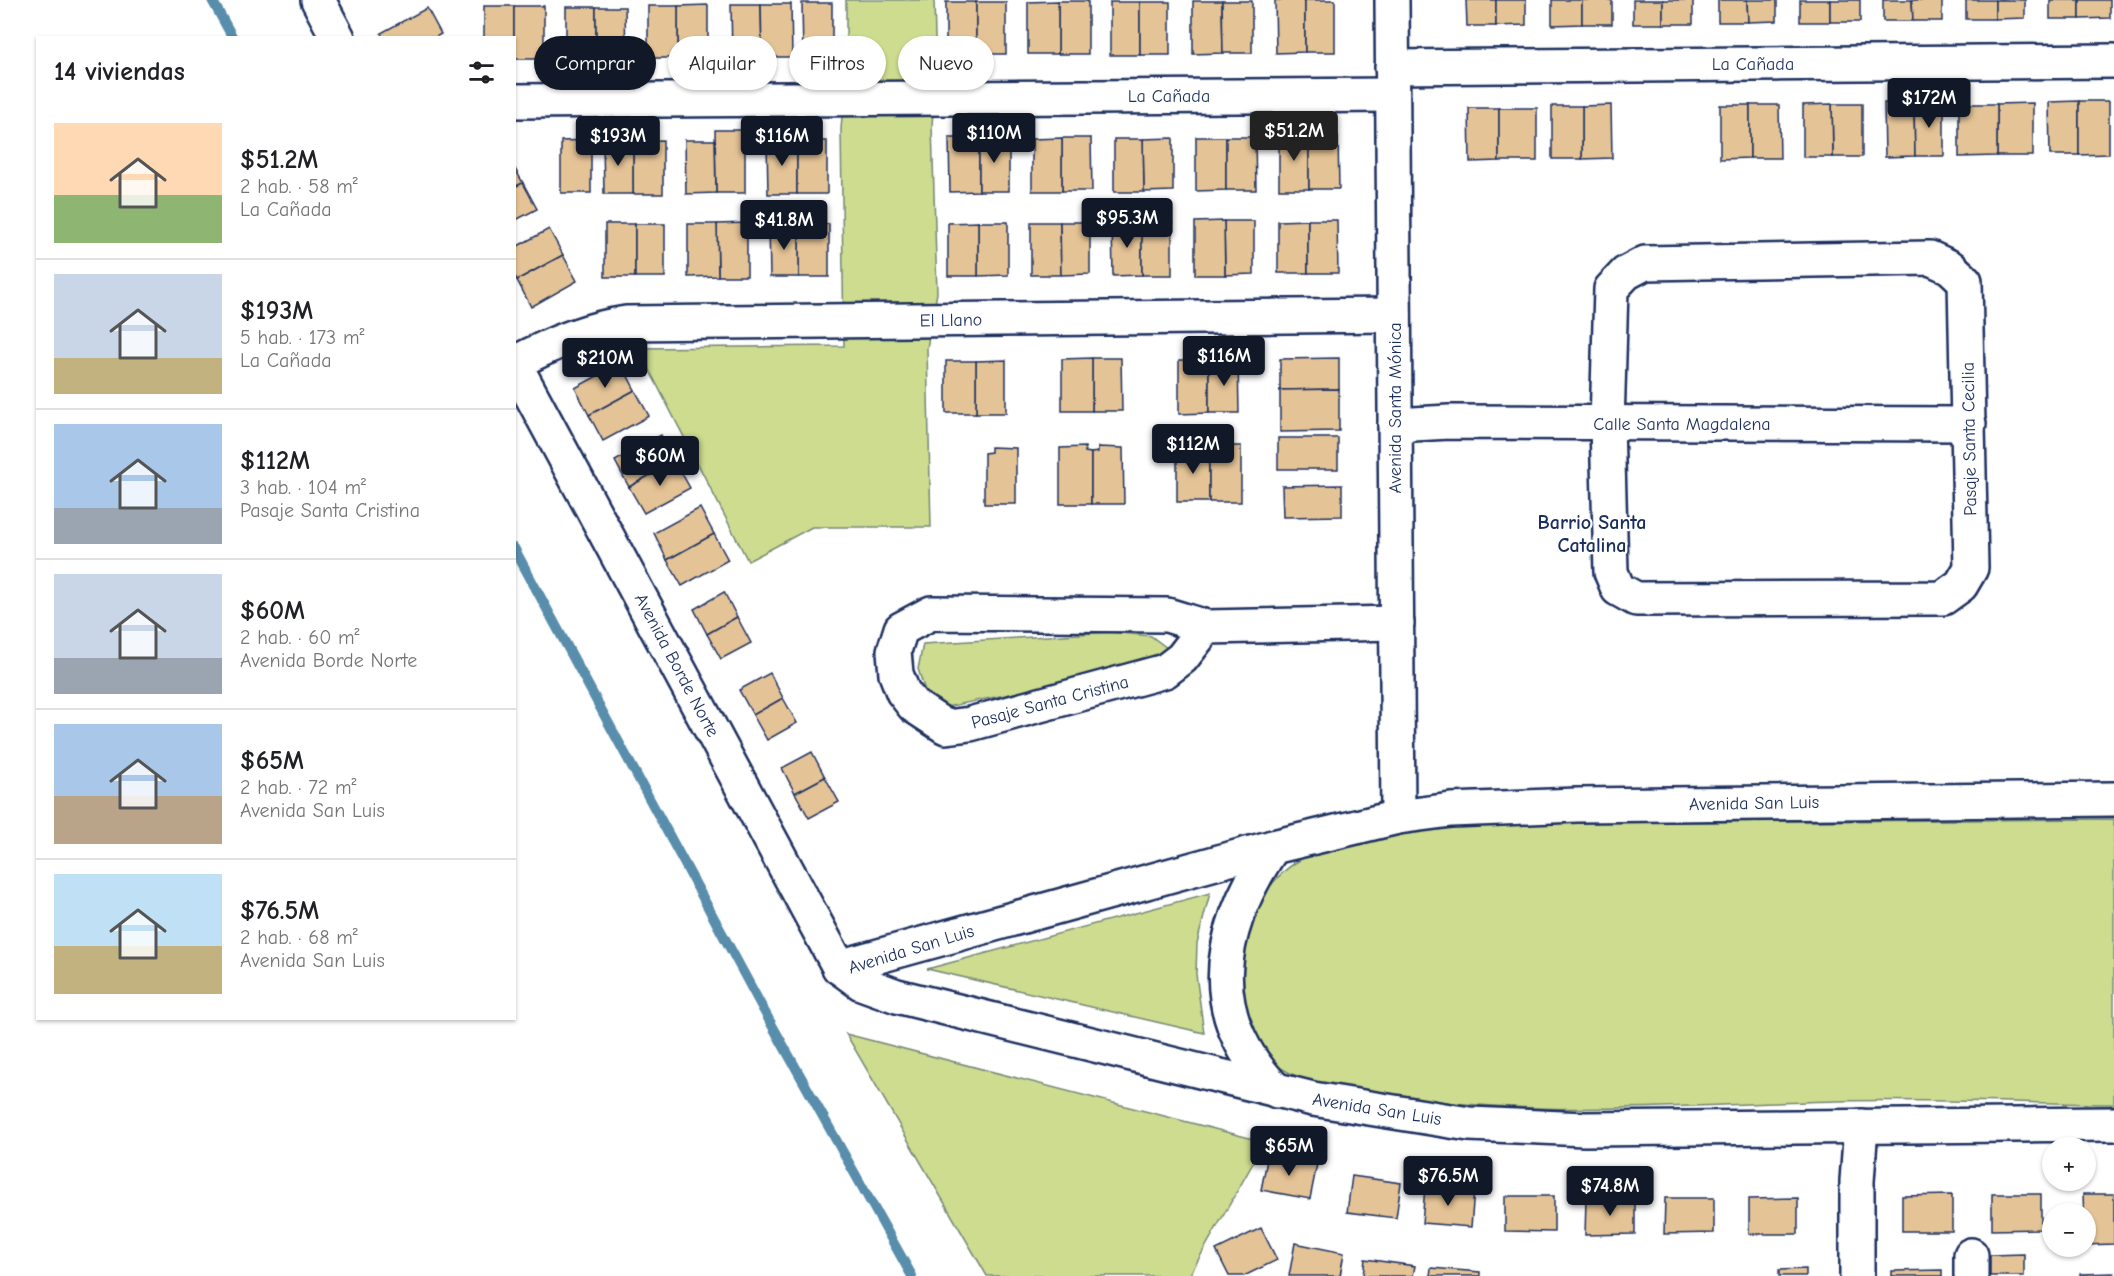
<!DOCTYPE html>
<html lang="es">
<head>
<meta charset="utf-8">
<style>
  body { margin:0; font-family:"Comic Neue",sans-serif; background:#f6f6f6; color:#202124; height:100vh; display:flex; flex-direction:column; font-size:22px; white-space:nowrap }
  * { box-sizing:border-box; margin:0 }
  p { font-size:20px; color:#757577 }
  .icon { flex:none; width:33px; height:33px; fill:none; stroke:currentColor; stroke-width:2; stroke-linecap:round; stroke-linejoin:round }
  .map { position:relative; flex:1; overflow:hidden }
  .details { position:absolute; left:36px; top:36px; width:480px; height:984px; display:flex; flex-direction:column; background:#fff; border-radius:0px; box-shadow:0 2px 4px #0004 }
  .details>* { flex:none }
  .banner { position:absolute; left:534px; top:36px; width:570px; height:54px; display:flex; gap:12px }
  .fabs { position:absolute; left:2042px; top:1137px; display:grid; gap:12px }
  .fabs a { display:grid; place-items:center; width:54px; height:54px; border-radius:50%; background:#fff; box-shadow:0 2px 4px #0004; font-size:30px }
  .price { position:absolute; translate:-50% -51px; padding:0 14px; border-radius:6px; background:#111827; color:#fff; font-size:20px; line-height:39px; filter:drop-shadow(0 2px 3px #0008) }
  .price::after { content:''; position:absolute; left:50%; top:36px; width:18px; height:14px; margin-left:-9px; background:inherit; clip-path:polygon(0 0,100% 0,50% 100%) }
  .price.selected { background:#222; color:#fff }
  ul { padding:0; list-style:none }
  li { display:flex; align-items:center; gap:18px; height:150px; padding:0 18px }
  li+li { border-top:2px solid #e0e0e0 }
  li span { display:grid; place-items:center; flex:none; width:168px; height:120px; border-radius:0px; color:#555 }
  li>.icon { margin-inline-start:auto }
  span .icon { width:72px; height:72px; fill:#fffc; stroke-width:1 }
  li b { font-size:26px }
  h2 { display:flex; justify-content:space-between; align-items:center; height:72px; padding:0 18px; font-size:26px }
  .tag { padding:0 21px; border-radius:27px; background:#fff; box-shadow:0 2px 4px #0004; font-size:21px; line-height:54px }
  .tag.selected { background:#111827; color:#fff }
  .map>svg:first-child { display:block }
  .green { fill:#cddc8f; stroke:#748676; stroke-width:1.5 }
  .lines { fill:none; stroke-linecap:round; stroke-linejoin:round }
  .stream { stroke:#588dac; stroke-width:10 }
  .building { fill:#e4c396; stroke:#1b2f5e; stroke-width:1.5 }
  .minor-casing { stroke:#1b2f5e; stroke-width:38 }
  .minor { stroke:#fff; stroke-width:33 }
  .labels { text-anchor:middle; stroke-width:4.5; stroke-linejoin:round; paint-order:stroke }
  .street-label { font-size:18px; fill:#1b2f5e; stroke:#fff }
  .neighbourhood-label { font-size:20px; font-weight:bold; fill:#1b2f5e; stroke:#fff }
</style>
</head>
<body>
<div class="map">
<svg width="2114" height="1276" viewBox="0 0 2114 1276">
  <rect width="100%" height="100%" fill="#fff"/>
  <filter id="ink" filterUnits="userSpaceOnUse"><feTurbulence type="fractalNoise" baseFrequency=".0167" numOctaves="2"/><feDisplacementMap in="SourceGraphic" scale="12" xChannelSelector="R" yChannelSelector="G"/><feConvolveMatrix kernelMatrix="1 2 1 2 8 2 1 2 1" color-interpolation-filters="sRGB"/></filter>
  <g filter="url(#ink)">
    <!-- green -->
    <g class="green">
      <polygon points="846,0 934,0 936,72 932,126 937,293 927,348 931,527 812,527 748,561 638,348 844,346 841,129 846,71"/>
      <polygon points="1110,632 1151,636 1167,648 1155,660 1095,677 946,707 926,694 918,669 923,644"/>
      <path d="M2114,819v285c-92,-1 -185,-5 -277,-3 -156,4 -311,19 -466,-9 -27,-5 -59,-7 -83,-20 -30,-15 -46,-58 -49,-89 -3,-47 23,-105 68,-127 25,-12 55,-17 83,-21 91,-15 183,-13 276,-13 149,-1 299,-2 448,-3z"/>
      <polygon points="1210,893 1197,943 1196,974 1204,1033 927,969"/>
      <polygon points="846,1034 1265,1142 1189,1276 987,1276"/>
    </g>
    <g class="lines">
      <!-- stream -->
      <g class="stream">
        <polyline points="212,0 233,38"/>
        <polyline points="514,548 763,1009 912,1276"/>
      </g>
    </g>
    <!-- building -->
    <g class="building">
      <polygon points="1275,0 1305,0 1305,52 1276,53"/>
      <rect x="1305" y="0" width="30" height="52"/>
      <polygon points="1466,0 1496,0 1496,26 1467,26"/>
      <polygon points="1496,0 1526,0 1526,25 1496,26"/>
      <polygon points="1552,0 1582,0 1582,24 1552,25"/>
      <rect x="1582" y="0" width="30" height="24"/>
      <rect x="1633" y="0" width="30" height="24"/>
      <rect x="1663" y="0" width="30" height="24"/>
      <polygon points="1718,0 1747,0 1748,22 1718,22"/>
      <polygon points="1747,0 1777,0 1777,21 1748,22"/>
      <rect x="1800" y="0" width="30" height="22"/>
      <rect x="1830" y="0" width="30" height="22"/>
      <polygon points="1883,0 1912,0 1913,21 1883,21"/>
      <polygon points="1912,0 1942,0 1942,21 1913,21"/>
      <rect x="1966" y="0" width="29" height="19"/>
      <polygon points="1995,0 2025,0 2025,18 1995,19"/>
      <rect x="2050" y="0" width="30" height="19"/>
      <polygon points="2080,0 2110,0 2110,18 2080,19"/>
      <rect x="1058" y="1" width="30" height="53"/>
      <polygon points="1058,1 1058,54 1028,54 1028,2"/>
      <polygon points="1193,1 1222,1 1223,53 1193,54"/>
      <polygon points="1222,1 1252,1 1252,53 1223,53"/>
      <polygon points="946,2 976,2 976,54 946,55"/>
      <rect x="976" y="2" width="30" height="52"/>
      <rect x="1110" y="2" width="30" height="53"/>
      <rect x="1140" y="2" width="30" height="53"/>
      <polygon points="802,3 832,3 832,55 803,56"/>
      <polygon points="731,4 761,4 762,57 732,57"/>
      <polygon points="761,4 791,4 792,57 762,57"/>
      <polygon points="708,5 708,58 678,58 678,6"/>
      <rect x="484" y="6" width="30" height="32"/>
      <rect x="514" y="6" width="30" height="53"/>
      <rect x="648" y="6" width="30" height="52"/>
      <rect x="566" y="7" width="30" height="53"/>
      <polygon points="596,7 625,7 626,59 596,60"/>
      <polygon points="427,8 441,34 434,38 383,38 381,33"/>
      <polygon points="2079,101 2079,155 2050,155 2049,102"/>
      <polygon points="2079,101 2109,101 2109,154 2079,155"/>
      <polygon points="1884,103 1914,103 1915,156 1885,157"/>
      <polygon points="1914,103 1944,103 1944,156 1915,156"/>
      <polygon points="2033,103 2033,156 1997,156 1997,104"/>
      <polygon points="1832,104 1862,104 1862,157 1833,157"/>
      <polygon points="1832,104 1833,157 1803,157 1803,105"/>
      <polygon points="1959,104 1997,104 1997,156 1959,157"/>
      <polygon points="1611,105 1612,158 1582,159 1582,106"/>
      <polygon points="1720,105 1750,105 1750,158 1720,159"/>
      <polygon points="1750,105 1779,105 1780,158 1750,158"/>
      <rect x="1552" y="106" width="30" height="53"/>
      <polygon points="1469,108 1499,108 1499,161 1470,162"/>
      <rect x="1499" y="108" width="38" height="53"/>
      <polygon points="715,130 745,130 745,193 716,193"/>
      <rect x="1279" y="136" width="30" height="53"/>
      <polygon points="1309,136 1338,136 1339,189 1309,189"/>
      <polygon points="1196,137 1226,137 1226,190 1196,191"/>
      <polygon points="1226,137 1255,137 1256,190 1226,190"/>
      <polygon points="949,138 979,138 979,191 950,192"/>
      <rect x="979" y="138" width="30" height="53"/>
      <polygon points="1062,138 1091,138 1092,191 1062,191"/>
      <polygon points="1062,138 1062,191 1032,191 1032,139"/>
      <polygon points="1173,138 1173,191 1144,192 1143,139"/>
      <polygon points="1114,139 1143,139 1144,192 1114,192"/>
      <polygon points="591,140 591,193 561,193 561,141"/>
      <polygon points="663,140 663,194 633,194 633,141"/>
      <polygon points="685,140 715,140 716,193 686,194"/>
      <polygon points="603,141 633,141 633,194 604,194"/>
      <polygon points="767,141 797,141 797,194 768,194"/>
      <rect x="797" y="141" width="30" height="53"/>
      <polygon points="514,167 523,183 514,187"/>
      <polygon points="523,183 537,209 514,221 514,187"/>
      <polygon points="1308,220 1308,273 1278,273 1278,221"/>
      <polygon points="1308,220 1337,220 1338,273 1308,273"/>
      <polygon points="1224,221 1254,221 1254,274 1225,275"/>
      <polygon points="1224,221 1225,275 1195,275 1195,222"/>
      <polygon points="978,222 1008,222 1008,275 978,276"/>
      <polygon points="978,222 978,276 948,276 948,223"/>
      <polygon points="1031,222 1060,222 1061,275 1031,275"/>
      <polygon points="1060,222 1090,222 1090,274 1061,275"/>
      <polygon points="747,223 747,276 718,276 717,224"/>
      <polygon points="1112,223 1142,223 1142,275 1113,276"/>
      <rect x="1142" y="223" width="30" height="52"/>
      <rect x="605" y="224" width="30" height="53"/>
      <rect x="635" y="224" width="30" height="53"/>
      <polygon points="688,224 717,224 718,276 688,277"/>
      <polygon points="829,224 829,277 799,277 799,225"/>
      <polygon points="769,225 799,225 799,277 770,277"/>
      <polygon points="549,229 563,255 517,280 514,275 514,248"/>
      <polygon points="563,255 577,281 531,307 517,280"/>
      <polygon points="1092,358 1121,358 1122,411 1092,411"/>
      <polygon points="1092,358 1092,411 1062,411 1062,359"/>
      <polygon points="1339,358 1339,389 1280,390 1280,359"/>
      <polygon points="1006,360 1006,413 976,413 976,361"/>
      <polygon points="1179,360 1209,360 1209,413 1179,414"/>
      <polygon points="1209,360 1238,360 1239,413 1209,413"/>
      <rect x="946" y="361" width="30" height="52"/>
      <polygon points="621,363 635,390 589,415 575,388"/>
      <polygon points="1339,389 1339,431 1280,432 1280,390"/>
      <polygon points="635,390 649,416 603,441 589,415"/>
      <polygon points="661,435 675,461 629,487 615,461"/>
      <rect x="1278" y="438" width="60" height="31"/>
      <polygon points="1177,446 1202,446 1202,451 1209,451 1209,502 1177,502"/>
      <polygon points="1215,446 1241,446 1241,502 1209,502 1209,451 1215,451"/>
      <polygon points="991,447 1016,448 1016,504 984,504 984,453 991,452"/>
      <polygon points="1085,447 1085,452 1091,453 1091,504 1060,504 1060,448"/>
      <polygon points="1098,447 1123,448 1124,504 1091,504 1091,453 1098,452"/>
      <polygon points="675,461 690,488 644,513 629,487"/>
      <polygon points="1342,485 1342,516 1283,517 1282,486"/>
      <polygon points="700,508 714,534 667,560 654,533"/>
      <polygon points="714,534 728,560 682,586 667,560"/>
      <polygon points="724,592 737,617 707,634 694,609"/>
      <polygon points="737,617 751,643 721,659 707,634"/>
      <polygon points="770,673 783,698 753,715 739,690"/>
      <polygon points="783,698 797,723 767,740 753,715"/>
      <polygon points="812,752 825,777 795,793 782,768"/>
      <polygon points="825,777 839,802 809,818 795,793"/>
      <polygon points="1268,1155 1317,1164 1310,1199 1261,1190"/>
      <polygon points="1352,1176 1401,1183 1396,1218 1347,1212"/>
      <polygon points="1425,1187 1474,1191 1471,1227 1422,1223"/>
      <polygon points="1992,1194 2041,1194 2041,1229 1992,1230"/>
      <polygon points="2083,1194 2114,1194 2114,1244 2085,1245"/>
      <polygon points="1952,1195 1952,1231 1902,1231 1902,1196"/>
      <polygon points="1505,1196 1554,1196 1554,1232 1505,1231"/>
      <polygon points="1665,1198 1714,1198 1714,1233 1664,1234"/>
      <polygon points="1798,1198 1798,1234 1749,1234 1749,1199"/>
      <polygon points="1586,1199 1635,1199 1635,1234 1585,1235"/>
      <polygon points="1261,1228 1277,1260 1244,1276 1229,1276 1216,1250"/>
      <polygon points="1295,1243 1344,1253 1340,1276 1289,1276"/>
      <polygon points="2024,1254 2024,1276 1990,1276 1990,1255"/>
      <polygon points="1365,1259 1415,1266 1413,1276 1363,1276"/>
      <polygon points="1431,1268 1480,1272 1480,1276 1430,1276"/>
      <polygon points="1806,1269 1806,1276 1779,1276 1779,1270"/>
      <polygon points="1942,1270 1942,1276 1892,1276 1892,1271"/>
      <polygon points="2114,1273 2114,1276 2080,1276 2080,1274"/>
    </g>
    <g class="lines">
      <!-- minor casing -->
      <g class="minor-casing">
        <g id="minor">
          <polyline points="318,0 338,38"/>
          <polyline points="1392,0 1398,817"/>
          <polyline points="1392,67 2114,61"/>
          <polyline points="514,101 1392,95"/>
          <polygon points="1930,258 1950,267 1965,281 1971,568 1961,585 1943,598 1636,599 1618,589 1611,572 1607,424 1611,289 1626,273 1645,263"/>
          <polyline points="514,363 839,967 861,983 897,996 1313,1099 1469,1124 1585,1129 2114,1124"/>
          <path d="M515,363c35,-19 71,-34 111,-40l768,-8"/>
          <polyline points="1395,425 1449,422 1969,424"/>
          <polyline points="1206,627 1182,658 1165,671 970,724 946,727 914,706 903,692 896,674 894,651 901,629 931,613 1167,615 1206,627 1397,623"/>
          <path d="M1273,847c-56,83 -72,167 4,244"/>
          <polyline points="839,967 1273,847 1398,817 1451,810 1577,805 2114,799"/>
          <polyline points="1971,1255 1971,1276"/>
          <polyline points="1857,1276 1857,1181 1861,1126"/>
        </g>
      </g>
      <!-- minor -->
      <use href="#minor" class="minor"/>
    </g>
  </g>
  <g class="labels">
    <!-- street labels -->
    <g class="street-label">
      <text x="1753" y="70">La Cañada</text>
      <text x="1169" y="102">La Cañada</text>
      <text transform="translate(951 320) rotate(-1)" y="6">El Llano</text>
      <text transform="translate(1395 408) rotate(-90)" y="6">Avenida Santa Mónica</text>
      <text x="1682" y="430">Calle Santa Magdalena</text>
      <text transform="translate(1969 439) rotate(-91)" y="6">Pasaje Santa Cecilia</text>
      <text transform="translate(677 665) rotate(62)" y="6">Avenida Borde Norte</text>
      <text transform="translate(1050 702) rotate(-15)" y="6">Pasaje Santa Cristina</text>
      <text transform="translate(1754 803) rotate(-1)" y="6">Avenida San Luis</text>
      <text transform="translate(911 949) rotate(-17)" y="6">Avenida San Luis</text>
      <text transform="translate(1377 1109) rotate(9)" y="6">Avenida San Luis</text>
    </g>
    <!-- neighbourhood labels -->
    <g class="neighbourhood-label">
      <text x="1592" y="529">Barrio Santa<tspan x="1592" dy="23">Catalina</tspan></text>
    </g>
  </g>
</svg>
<div class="fabs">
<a>+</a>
<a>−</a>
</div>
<b class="price" style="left:1929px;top:129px">$172M</b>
<b class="price selected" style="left:1294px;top:162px">$51.2M</b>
<b class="price" style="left:994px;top:164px">$110M</b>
<b class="price" style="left:618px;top:167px">$193M</b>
<b class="price" style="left:782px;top:167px">$116M</b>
<b class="price" style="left:1127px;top:249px">$95.3M</b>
<b class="price" style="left:784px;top:251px">$41.8M</b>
<b class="price" style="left:1224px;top:387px">$116M</b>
<b class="price" style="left:605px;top:389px">$210M</b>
<b class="price" style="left:1193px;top:475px">$112M</b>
<b class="price" style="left:660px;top:487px">$60M</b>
<b class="price" style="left:1289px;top:1177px">$65M</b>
<b class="price" style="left:1448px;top:1207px">$76.5M</b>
<b class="price" style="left:1610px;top:1217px">$74.8M</b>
<div class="banner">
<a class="tag selected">Comprar</a>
<a class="tag">Alquilar</a>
<a class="tag">Filtros</a>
<a class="tag">Nuevo</a>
</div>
<section class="details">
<h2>14 viviendas<svg class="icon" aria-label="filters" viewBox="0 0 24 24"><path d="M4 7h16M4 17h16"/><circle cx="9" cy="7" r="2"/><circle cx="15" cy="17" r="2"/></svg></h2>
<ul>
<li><span style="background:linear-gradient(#ffd9b3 60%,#8fb573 0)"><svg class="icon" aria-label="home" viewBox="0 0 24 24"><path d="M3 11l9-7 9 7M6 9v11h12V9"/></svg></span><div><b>$51.2M</b><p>2 hab. · 58 m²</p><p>La Cañada</p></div></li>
<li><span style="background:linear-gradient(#c9d6e8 70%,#c2b280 0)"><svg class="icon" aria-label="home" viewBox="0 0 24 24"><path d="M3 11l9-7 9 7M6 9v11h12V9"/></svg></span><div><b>$193M</b><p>5 hab. · 173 m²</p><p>La Cañada</p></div></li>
<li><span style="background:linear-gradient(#a9c7e8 70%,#9aa5b1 0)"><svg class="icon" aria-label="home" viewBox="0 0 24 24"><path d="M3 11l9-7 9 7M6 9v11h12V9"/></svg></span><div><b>$112M</b><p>3 hab. · 104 m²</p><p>Pasaje Santa Cristina</p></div></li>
<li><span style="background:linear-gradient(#c9d6e8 70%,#9aa5b1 0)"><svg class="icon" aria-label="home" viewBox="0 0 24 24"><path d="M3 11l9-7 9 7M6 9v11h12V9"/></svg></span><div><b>$60M</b><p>2 hab. · 60 m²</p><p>Avenida Borde Norte</p></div></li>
<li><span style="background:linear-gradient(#a9c7e8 60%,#b9a48a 0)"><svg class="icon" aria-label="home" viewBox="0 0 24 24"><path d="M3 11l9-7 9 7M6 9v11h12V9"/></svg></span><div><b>$65M</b><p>2 hab. · 72 m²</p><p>Avenida San Luis</p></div></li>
<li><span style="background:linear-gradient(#bfe0f5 60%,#c2b280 0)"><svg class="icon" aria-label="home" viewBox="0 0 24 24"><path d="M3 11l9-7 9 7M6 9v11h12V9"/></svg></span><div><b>$76.5M</b><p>2 hab. · 68 m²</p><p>Avenida San Luis</p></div></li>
</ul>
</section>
</div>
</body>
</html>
